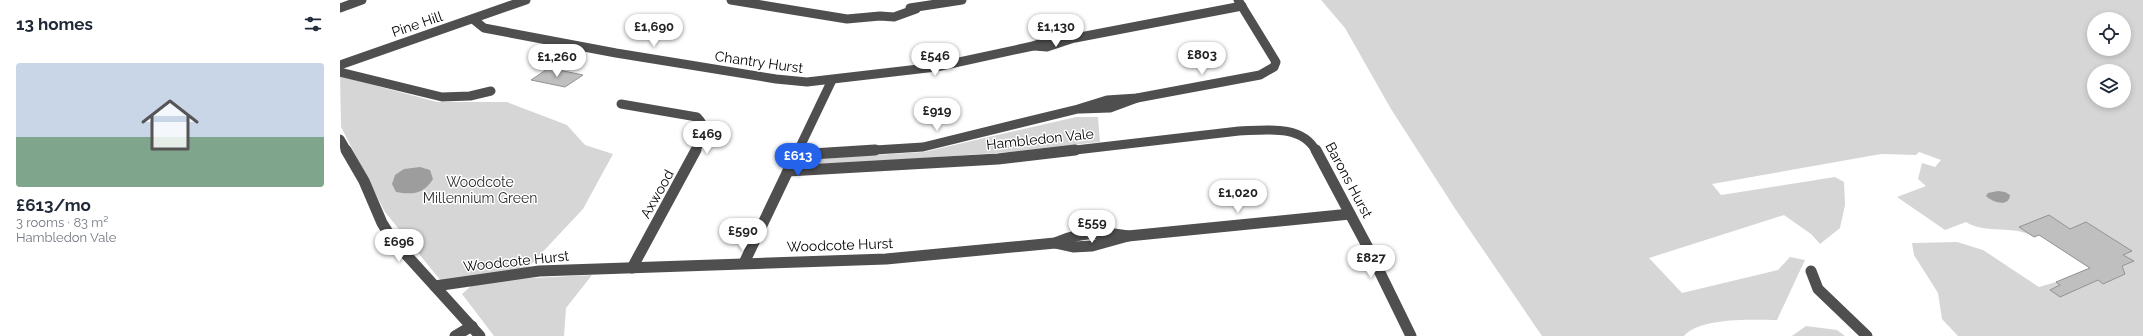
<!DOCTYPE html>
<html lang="en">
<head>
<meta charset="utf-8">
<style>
  body { margin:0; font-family:Raleway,sans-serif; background:#f6f6f7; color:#1f2937; height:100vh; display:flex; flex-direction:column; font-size:15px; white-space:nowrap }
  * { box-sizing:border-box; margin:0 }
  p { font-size:13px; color:#747a83 }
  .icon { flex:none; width:22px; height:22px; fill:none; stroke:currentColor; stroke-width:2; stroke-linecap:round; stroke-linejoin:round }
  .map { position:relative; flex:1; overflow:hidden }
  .drawer { display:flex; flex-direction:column; background:#fff; width:340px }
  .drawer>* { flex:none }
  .fabs { position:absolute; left:1747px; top:12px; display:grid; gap:8px }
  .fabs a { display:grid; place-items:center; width:44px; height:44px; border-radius:50%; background:#fff; box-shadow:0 2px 6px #0003; font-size:20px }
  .price { position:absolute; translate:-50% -34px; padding:0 9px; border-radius:14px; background:#fff; color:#222; font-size:13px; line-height:26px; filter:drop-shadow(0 1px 2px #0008) }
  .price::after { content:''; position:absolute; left:50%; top:24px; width:12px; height:9px; margin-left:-6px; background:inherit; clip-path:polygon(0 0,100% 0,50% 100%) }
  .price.current { background:#2563eb; color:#fff }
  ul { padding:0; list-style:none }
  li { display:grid; align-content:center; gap:8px; height:212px; padding:0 16px }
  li+li { border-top:1px solid #e0e1e3 }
  li span { display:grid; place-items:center; height:124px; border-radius:4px; color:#555 }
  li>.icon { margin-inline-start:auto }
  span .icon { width:72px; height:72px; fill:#fffc; stroke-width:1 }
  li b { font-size:17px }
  h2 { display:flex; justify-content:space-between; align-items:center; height:48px; padding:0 16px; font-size:17px }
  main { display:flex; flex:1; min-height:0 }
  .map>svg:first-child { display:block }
  .green { fill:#d6d6d6; fill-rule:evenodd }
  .water { fill:#9d9d9d }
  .building { fill:#bfbfbf; stroke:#939393 }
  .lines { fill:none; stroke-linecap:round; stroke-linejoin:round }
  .minor-far1 { stroke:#4f4f4f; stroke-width:9 }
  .minor { stroke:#4f4f4f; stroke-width:11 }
  .labels { text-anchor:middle; stroke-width:3; stroke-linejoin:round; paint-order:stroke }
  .street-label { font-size:14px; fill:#000; stroke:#fff }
  .park-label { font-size:14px; fill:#2d2d2d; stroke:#fff }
</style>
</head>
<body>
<main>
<section class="drawer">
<h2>13 homes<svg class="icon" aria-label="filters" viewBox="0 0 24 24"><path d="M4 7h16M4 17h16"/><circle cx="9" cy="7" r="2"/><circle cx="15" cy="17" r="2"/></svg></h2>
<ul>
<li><span style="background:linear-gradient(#c9d6e8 60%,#7fa58c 0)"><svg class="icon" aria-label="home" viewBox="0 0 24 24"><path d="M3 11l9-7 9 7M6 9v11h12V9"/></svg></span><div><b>£613/mo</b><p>3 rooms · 83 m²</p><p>Hambledon Vale</p></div></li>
</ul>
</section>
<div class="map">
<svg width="1803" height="336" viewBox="0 0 1803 336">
  <rect width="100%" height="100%" fill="#fff"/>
  <!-- green -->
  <g class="green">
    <path d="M981,0h822v336h-185l-16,-17 -4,-26 -24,-38 -2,-12 45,-1 26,8 56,37 17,-5 33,-14 -50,-33 -5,2c-20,-13 -48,-2 -68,-15l-21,8 -48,-33 29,-11 -8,-7 4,-16 13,4 6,-7 -22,-8 -3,3 -35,-1 -169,30 9,11 114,-18 9,5 1,23 -5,23 -20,16 -9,-10 -27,-19 -135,43 33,35 96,-23 12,-13 15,3 -28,60c-24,0 -76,-3 -93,16h-142l-86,-126 -65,-101 -46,-81zM1754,19h30v30h-30zM1754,71h30v30h-30z"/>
    <polygon points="0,74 11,79 97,102 167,102 227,125 245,145 273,154 243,209 182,274 101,281 45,212 1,127"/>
    <polygon points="736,117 758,117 760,142 670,152 469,166 471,159 584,152"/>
    <polygon points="252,275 226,308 224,336 154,336 122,294 132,285 172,279"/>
    <polygon points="1466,326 1497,330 1505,336 1452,336"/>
  </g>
  <!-- water -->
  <g class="water">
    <path d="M80,167l10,3 3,9c-9,15 -21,16 -37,13l-4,-8 3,-9 9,-6z"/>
    <path d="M1658,191l7,1 5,3c-1,13 -18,7 -24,1l2,-3z"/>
  </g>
  <!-- building -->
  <g class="building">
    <polygon points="209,68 243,75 225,87 191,80"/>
    <polygon points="1709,215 1730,229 1746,222 1792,251 1783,255 1794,261 1782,266 1785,274 1763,284 1758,280 1720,297 1710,290 1720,285 1716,282 1750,268 1699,235 1694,237 1679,227"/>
  </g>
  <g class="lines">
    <!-- minor-far1 -->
    <g class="minor-far1">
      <polyline points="391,0 507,19 540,16 554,17 576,9"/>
      <polyline points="0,8 22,0"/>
      <polyline points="570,8 622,0"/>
      <polyline points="133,19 144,28 276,53 436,79 467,82 596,67 693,46 713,39 735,38 902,6"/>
      <polyline points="694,46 707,47 731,39"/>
      <polyline points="0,65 186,0"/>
      <polyline points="0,72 102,97 130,96 151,91"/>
      <path d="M281,104l76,13c13,13 6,20 -2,34"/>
      <polyline points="740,109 770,108 797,98"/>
      <polyline points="0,139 7,151"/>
      <polyline points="458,151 492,80"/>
      <polyline points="519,151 583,147 738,109 767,100 797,98 920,75 934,67 936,62 898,0"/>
      <path d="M727,151l172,-20c26,-1 63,-7 77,20"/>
    </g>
    <!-- minor -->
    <g class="minor">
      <polyline points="6,150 24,181 42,223 52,239 140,336"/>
      <polyline points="976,150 1026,244 1071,336"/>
      <polyline points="456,155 535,150"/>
      <polyline points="448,171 658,159 735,150"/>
      <polyline points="715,243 733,247 752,246 788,236 1010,214"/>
      <polyline points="404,263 458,150"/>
      <polyline points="292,268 356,150"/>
      <polyline points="1471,271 1478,289 1527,336"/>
      <path d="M95,286l104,-15 347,-12 169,-16c24,-11 47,-12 73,-7"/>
      <polyline points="115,336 132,326"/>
    </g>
  </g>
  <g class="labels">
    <!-- street labels -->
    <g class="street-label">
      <text transform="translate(77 24) rotate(-19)" y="5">Pine Hill</text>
      <text transform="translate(419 62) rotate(8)" y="5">Chantry Hurst</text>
      <text transform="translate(700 139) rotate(-6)" y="5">Hambledon Vale</text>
      <text transform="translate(1009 180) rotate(62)" y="5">Barons Hurst</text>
      <text transform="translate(317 194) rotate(-61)" y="5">Axwood</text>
      <text transform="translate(500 245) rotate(-2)" y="5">Woodcote Hurst</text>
      <text transform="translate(176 261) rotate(-6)" y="5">Woodcote Hurst</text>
    </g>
    <!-- park labels -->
    <g class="park-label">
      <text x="140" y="187">Woodcote<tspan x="140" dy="16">Millennium Green</tspan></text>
    </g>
  </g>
</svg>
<div class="fabs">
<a><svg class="icon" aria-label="locate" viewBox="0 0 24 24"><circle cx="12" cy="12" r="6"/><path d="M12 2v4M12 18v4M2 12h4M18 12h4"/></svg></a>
<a><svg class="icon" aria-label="layers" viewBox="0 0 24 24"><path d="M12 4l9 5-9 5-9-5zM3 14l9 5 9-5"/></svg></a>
</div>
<b class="price" style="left:314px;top:48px">£1,690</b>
<b class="price" style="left:716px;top:48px">£1,130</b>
<b class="price" style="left:862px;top:76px">£803</b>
<b class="price" style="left:595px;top:77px">£546</b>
<b class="price" style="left:217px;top:78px">£1,260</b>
<b class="price" style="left:597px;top:132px">£919</b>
<b class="price" style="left:367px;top:155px">£469</b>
<b class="price current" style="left:458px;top:177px">£613</b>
<b class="price" style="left:898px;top:214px">£1,020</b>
<b class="price" style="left:752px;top:244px">£559</b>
<b class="price" style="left:403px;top:252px">£590</b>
<b class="price" style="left:59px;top:263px">£696</b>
<b class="price" style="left:1031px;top:279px">£827</b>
</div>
</main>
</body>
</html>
